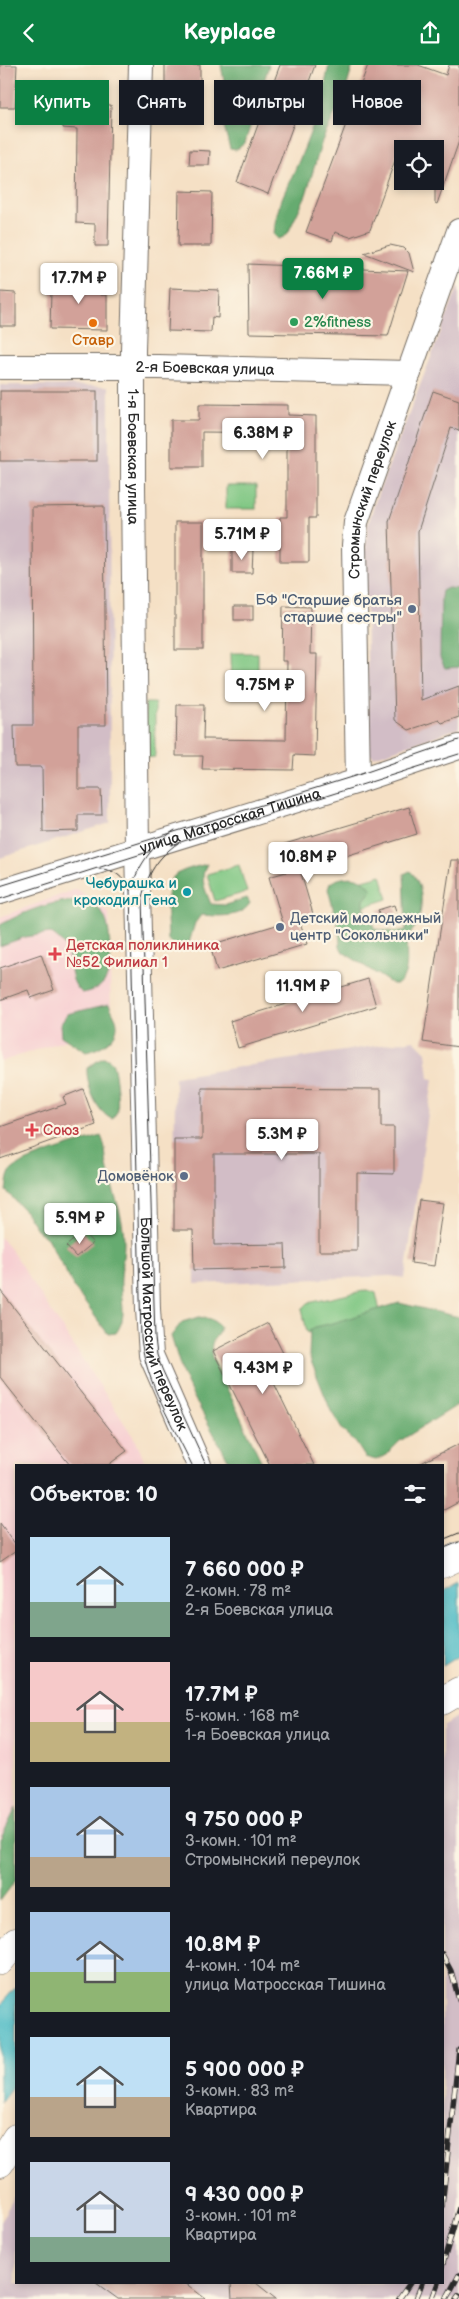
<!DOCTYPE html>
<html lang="ru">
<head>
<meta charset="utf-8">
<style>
  body { margin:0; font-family:"Balsamiq Sans",sans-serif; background:#20242c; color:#f1f3f6; height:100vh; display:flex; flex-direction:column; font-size:19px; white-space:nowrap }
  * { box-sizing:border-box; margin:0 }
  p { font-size:16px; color:#9ea1a6 }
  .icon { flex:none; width:28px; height:28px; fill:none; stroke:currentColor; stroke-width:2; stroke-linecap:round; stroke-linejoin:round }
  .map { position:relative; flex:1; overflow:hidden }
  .panel { position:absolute; left:15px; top:1399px; width:429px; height:820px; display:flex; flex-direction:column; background:#171b24; border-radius:0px; box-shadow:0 2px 8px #0003 }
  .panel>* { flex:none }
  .guide { position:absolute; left:15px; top:15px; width:430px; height:45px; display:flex; gap:10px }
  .buttons { position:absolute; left:394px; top:75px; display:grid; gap:10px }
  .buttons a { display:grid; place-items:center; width:50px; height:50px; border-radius:0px; background:#171b24; box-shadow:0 2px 8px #0003; font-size:25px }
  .price { position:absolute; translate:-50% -42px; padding:0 11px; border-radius:5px; background:#fff; color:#222; font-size:16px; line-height:32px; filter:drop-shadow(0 1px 2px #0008) }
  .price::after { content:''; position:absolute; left:50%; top:30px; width:15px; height:11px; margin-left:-8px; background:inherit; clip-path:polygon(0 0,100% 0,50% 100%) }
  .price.on { background:#0b8043; color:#fff }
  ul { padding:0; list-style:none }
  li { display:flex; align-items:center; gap:15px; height:125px; padding:0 15px }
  li span { display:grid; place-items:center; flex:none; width:140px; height:100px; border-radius:0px; color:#555 }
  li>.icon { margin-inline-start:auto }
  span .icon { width:60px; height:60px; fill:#fffc; stroke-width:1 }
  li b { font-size:21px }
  h2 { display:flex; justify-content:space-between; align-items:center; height:60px; padding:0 15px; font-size:21px }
  .pill { padding:0 18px; border-radius:0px; background:#171b24; box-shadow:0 2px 8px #0003; font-size:18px; line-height:45px }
  .pill.on { background:#0b8043; color:#fff }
  header { display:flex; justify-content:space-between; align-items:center; height:65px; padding:0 15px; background:#0b8043; color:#fff; font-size:22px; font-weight:700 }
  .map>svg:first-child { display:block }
  .built { fill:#f7cfd2 }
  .industrial { fill:#d2bdc6 }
  .green { fill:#7ec682; stroke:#547856 }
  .forest { fill:#66ab70; stroke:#486b4e }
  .water { fill:#4dbbc6; stroke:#3c7378 }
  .building { fill:#d2a199 }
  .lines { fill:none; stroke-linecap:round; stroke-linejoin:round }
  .minor-casing { stroke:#726a61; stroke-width:26 }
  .major-casing { stroke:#726a61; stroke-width:29 }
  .minor { stroke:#fff; stroke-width:24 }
  .major { stroke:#fff; stroke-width:28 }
  .tram { stroke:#2b2b2b; stroke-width:1 }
  .rail-casing { stroke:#2b2b2b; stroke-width:5.5 }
  .rail { stroke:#fcf5e5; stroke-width:4; stroke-dasharray:11; stroke-linecap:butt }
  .leisure-dot { fill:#2e9e5b; stroke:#fcf5e5; stroke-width:2 }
  .food-dot { fill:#e8710a; stroke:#fcf5e5; stroke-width:2 }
  .service-dot { fill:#5c6f8a; stroke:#fcf5e5; stroke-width:2 }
  .culture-dot { fill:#0f9aa8; stroke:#fcf5e5; stroke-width:2 }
  .health-dot { fill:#e0444e; stroke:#fcf5e5; stroke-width:2 }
  .labels { text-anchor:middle; stroke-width:4.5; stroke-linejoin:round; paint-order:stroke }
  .leisure-label { font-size:15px; fill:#27864d; stroke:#fcf5e5; text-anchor:start }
  .food-label { font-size:15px; fill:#c56008; stroke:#fcf5e5 }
  .street-label { font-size:15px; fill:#2b2b2b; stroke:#fcf5e5 }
  .service-label { font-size:15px; fill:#4e5e75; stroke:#fcf5e5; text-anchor:end }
  .culture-label { font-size:15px; fill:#0d838f; stroke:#fcf5e5; text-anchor:end }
  .health-label { font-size:15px; fill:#be3a42; stroke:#fcf5e5; text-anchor:start }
</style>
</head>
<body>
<header><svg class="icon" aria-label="back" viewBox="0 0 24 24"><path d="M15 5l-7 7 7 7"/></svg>Keyplace<svg class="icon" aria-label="share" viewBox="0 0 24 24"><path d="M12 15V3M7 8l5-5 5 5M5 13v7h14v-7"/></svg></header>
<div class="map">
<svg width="459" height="2234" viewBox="0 0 459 2234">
  <rect width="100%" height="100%" fill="#fcf5e5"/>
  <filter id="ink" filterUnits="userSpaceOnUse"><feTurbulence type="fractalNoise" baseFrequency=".02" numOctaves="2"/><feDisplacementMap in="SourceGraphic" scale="10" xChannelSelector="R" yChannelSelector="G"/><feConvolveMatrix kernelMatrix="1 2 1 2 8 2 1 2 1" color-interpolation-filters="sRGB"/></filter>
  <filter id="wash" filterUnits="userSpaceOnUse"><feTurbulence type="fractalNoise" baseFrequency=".0096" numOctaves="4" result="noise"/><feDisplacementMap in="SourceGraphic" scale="20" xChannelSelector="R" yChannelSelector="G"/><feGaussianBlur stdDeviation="1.12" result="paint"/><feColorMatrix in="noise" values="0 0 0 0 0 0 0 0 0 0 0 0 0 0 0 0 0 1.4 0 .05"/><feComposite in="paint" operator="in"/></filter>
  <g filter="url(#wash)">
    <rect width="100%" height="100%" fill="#f5e0c5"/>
    <!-- built -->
    <g class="built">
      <polygon points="77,824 109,848 111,960 0,997 0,852"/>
      <polygon points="0,1172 13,1188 136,1376 146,1400 16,1400 16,1802 0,1820"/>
    </g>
    <!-- industrial -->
    <g class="industrial">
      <polygon points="459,220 459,663 374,692 369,688 365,486 368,459 377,431"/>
      <polygon points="0,320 109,321 110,758 0,793"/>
      <polygon points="414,975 426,987 429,1013 433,1014 405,1213 390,1211 195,1219 194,1165 174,1165 175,1012"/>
      <polygon points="459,1650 459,2234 0,2234 0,2157 16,2129 16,2218 442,2218 442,1661"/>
    </g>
    <!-- green -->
    <g class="green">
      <rect x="226" y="421" width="30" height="23"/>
      <polygon points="231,588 258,588 258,630 232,630"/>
      <polygon points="145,638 155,638 155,692 146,693"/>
      <polygon points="239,800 247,827 215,836 207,809"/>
      <polygon points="381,810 388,834 357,844 349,819"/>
      <polygon points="368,1225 376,1228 381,1251 316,1271 307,1267 302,1244 308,1238"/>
    </g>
    <!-- forest -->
    <g class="forest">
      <polygon points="221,0 269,0 245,78 236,85 230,84 224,61 227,32"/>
      <path d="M329,0h24l-8,27 -23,49 -16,54 -18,38 -4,4 -6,2 -4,-4c1,-23 9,-40 19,-61 16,-34 29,-72 36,-109z"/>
      <polygon points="448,523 459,524 459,602 445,603 440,593 441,532 442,526"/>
      <path d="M207,799c-8,14 -2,25 4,40l14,1 22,-7 3,5c-9,16 -34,13 -49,12l-6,8 -6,20c-9,5 -14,3 -21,-3 0,-15 -5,-53 5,-63 9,-8 23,-10 34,-13z"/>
      <path d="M410,806c13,11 14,36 7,52 -2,6 -8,10 -10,17 -2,15 4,33 -9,44h-6l-49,-32 -3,-5 -1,-17 -11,-41 2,-6c14,-9 34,-8 42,7l-8,10v7l11,22 19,3 12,-2 -2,-56z"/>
      <path d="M79,835c7,2 15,3 21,10 9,11 9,23 10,37 1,23 0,42 -28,46 -21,-19 0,-40 -32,-60l-25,4 -25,9v-21c25,-14 51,-24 79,-25z"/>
      <path d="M109,939c2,5 5,10 7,15 6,18 -15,30 -30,33l-25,-16 -1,-12 7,-10z"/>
      <path d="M102,993c4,0 8,1 10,5 4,7 7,42 5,49 -2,3 -4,5 -5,7 -16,-7 -26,-35 -25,-51z"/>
      <path d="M101,1071c5,11 4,18 6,30 5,25 17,49 17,76 0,15 -4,31 -3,46 1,17 6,30 -5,45l-8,1 -31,-42 -30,-54 -8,-6 -15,-22 -18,-19c1,-6 1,-14 4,-19 9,-13 74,-30 91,-36z"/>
      <polygon points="399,1238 459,1252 459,1339 400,1376 386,1390 376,1395 365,1392 356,1378 343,1366 331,1346 309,1291 310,1265 315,1262 333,1258"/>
      <path d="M199,1252l12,2 9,7c-1,14 -11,9 -8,31l51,108h-32l-39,-71 -10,-22 -11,-36 11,-14z"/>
      <polygon points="16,1743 16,1815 0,1836 0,1775"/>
    </g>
    <!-- water -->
    <g class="water">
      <polygon points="459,1518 459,1591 443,1601 443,1526"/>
      <polygon points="16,1922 16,2017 0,2037 0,1940"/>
    </g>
    <g id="blocks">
      <!-- building -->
      <g class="building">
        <polygon points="0,0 17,0 15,42 0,42"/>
        <polygon points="165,0 200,0 200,38 165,37"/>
        <polygon points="280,0 315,0 268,129 237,117"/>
        <polygon points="368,0 418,0 446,10 449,0 459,0 459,76 437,139 435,138 435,84 399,84 370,165 350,172 335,167 332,176 306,167"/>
        <polygon points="64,39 111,40 108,181 95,181 95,159 76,158 77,64 63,63"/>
        <polygon points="190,85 210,86 209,100 189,100"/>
        <polygon points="179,126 212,127 211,181 178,181"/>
        <polygon points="390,180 404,183 409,188 414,207 364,188"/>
        <polygon points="248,199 408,206 388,271 249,268"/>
        <polygon points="57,212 101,213 101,230 107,230 107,265 50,264 51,226 57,226"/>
        <polygon points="170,223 219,225 218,253 212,252 211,267 168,266"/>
        <polygon points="0,227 16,228 16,261 0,261"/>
        <rect x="0" y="326" width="97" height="70"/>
        <polygon points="433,326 459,335 459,366 451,363 418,466 421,635 459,621 459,652 442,658 439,655 409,665 395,655 389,456"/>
        <polygon points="199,339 288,340 288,350 316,351 316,453 309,453 309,497 280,497 280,452 287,452 287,368 202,367 202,402 171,402 171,355 199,355"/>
        <polygon points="104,441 106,660 78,660 78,724 101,724 102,750 78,750 78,766 43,767 42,702 15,702 14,660 33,660 32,442"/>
        <rect x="175" y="457" width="28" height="128"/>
        <polygon points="232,485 253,485 252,508 232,508"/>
        <rect x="234" y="541" width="19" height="14"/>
        <polygon points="283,541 311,542 310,589 317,589 315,691 294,690 293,705 202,704 203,691 176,691 177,640 204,640 203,674 286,675 287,596 282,596"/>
        <polygon points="409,742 417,769 300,805 313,849 299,854 307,879 217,906 210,880 283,858 269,812 286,807 278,781"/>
        <polygon points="451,795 459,795 459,982 423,977"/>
        <polygon points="394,840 399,855 383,860 378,845"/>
        <polygon points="41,889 54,925 31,933 28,925 0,935 0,903"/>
        <polygon points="368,914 376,941 238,983 230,956"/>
        <polygon points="202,1023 381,1024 381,1062 394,1062 394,1109 357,1108 357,1186 319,1186 319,1089 214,1089 214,1180 285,1179 286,1203 194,1205 193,1165 174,1165 174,1074 202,1074"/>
        <polygon points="83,1024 96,1060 0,1094 0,1062 66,1039 63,1032"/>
        <polygon points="419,1135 443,1138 434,1201 411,1198"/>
        <polygon points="83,1167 93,1178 76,1192 66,1181"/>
        <polygon points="0,1225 127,1386 108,1400 70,1400 0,1312"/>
        <polygon points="268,1258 287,1296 268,1306 314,1400 270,1400 213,1286"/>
        <polygon points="459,1379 459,1437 442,1446 442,1400 417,1400"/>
        <polygon points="0,1458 16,1480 16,1486 0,1497"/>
        <polygon points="96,2218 185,2218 206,2234 118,2234"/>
        <polygon points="231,2218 256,2218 276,2234 232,2234"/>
      </g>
    </g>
  </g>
  <g filter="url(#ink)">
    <use href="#blocks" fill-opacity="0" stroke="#726a61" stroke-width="1"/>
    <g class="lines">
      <!-- minor casing -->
      <g class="minor-casing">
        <g id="minor">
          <path id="s1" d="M141,0l-8,285v137l4,362 11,460 3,46 48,110"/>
          <path id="s2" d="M0,302h158l251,6"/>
          <path id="s3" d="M358,716l-4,-236 2,-23 103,-291"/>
          <path id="s4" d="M0,827l358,-111 101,-34"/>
        </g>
      </g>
      <!-- major casing -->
      <g class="major-casing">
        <g id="major">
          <polyline points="442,1499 459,1491"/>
          <polyline points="442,1636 459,1626"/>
          <polyline points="0,1896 16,1877"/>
          <polyline points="0,2098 16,2073"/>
        </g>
      </g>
      <!-- minor -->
      <use href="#minor" class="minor"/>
      <!-- major -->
      <use href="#major" class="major"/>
      <!-- tram -->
      <g class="tram">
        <path d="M175,765c-23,15 -36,35 -45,60l11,448c5,45 32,87 51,127"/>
        <path d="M178,778c-20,14 -31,31 -36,55l13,440 2,17 5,14 44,96"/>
        <polyline points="171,780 459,689"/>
        <path d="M99,804c16,0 24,8 31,21"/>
        <polyline points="0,821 358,710 459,675"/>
        <polyline points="0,834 151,786"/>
        <polyline points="442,1475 459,1468"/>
        <polyline points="442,1484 459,1477"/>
      </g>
      <!-- rail casing -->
      <g class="rail-casing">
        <g id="rail">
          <polyline points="442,1889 451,1906 459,1935"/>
          <polyline points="442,2141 459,1985"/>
          <polyline points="442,2202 459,2143"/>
          <polyline points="399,2234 410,2218"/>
          <polyline points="416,2234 422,2218"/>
          <polyline points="432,2234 438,2218"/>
          <polyline points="446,2234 459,2210"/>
          <polyline points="456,2234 459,2230"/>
        </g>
      </g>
      <!-- rail -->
      <use href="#rail" class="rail"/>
    </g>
  </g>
  <!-- markers -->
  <circle class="leisure-dot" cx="294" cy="257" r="5"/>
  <circle class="food-dot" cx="93" cy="258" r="5"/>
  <g class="service-dot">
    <circle cx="412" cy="544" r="5"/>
    <circle cx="280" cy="862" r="5"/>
    <circle cx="184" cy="1111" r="5"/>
  </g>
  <circle class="culture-dot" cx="187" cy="827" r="5"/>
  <g class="health-dot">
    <path d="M52.5 881.5h5v5h5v5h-5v5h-5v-5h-5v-5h5z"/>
    <path d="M29.5 1057.5h5v5h5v5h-5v5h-5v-5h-5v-5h5z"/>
  </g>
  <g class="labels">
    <!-- leisure labels -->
    <g class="leisure-label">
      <text x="304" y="262">2%fitness</text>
    </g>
    <!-- food labels -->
    <g class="food-label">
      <text x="93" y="280">Ставр</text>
    </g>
    <!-- street labels -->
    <g class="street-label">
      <text dy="5" stroke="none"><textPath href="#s2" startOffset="205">2-я Боевская улица</textPath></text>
      <text dy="5" stroke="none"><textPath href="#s1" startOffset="392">1-я Боевская улица</textPath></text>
      <text dy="5" stroke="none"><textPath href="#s3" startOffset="284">Стромынский переулок</textPath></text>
      <text dy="5" stroke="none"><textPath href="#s4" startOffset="241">улица Матросская Тишина</textPath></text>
      <text dy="5" stroke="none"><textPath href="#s1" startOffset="1262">Большой Матросский переулок</textPath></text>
    </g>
    <!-- service labels -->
    <g class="service-label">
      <text x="402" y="540">БФ "Старшие братья<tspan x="402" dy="17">старшие сестры"</tspan></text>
      <text x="290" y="858" text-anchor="start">Детский молодежный<tspan x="290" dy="17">центр "Сокольники"</tspan></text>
      <text x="174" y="1116">Домовёнок</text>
    </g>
    <!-- culture labels -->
    <g class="culture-label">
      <text x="177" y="823">Чебурашка и<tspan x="177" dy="17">крокодил Гена</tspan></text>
    </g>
    <!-- health labels -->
    <g class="health-label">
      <text x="66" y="885">Детская поликлиника<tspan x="66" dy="17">№52 Филиал 1</tspan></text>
      <text x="43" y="1070">Союз</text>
    </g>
  </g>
</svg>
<div class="buttons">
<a><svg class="icon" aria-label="locate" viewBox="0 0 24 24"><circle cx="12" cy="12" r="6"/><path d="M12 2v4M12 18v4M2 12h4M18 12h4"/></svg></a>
</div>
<b class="price on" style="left:323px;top:235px">7.66M ₽</b>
<b class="price" style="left:79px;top:240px">17.7M ₽</b>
<b class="price" style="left:263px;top:395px">6.38M ₽</b>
<b class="price" style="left:242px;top:496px">5.71M ₽</b>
<b class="price" style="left:265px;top:647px">9.75M ₽</b>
<b class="price" style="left:308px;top:819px">10.8M ₽</b>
<b class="price" style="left:303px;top:948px">11.9M ₽</b>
<b class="price" style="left:282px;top:1096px">5.3M ₽</b>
<b class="price" style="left:80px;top:1180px">5.9M ₽</b>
<b class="price" style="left:263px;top:1330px">9.43M ₽</b>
<div class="guide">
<a class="pill on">Купить</a>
<a class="pill">Снять</a>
<a class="pill">Фильтры</a>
<a class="pill">Новое</a>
</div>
<section class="panel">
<h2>Объектов: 10<svg class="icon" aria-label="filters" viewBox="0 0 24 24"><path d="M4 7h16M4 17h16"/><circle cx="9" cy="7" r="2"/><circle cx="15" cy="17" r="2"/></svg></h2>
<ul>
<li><span style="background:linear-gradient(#bfe0f5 65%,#7fa58c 0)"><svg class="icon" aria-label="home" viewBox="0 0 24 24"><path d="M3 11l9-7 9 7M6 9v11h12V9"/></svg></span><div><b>7 660 000 ₽</b><p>2-комн. · 78 m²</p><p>2-я Боевская улица</p></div></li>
<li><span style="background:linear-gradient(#f6c9c9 60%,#c2b280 0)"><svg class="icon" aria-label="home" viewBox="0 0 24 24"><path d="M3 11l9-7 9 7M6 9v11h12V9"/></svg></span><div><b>17.7M ₽</b><p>5-комн. · 168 m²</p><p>1-я Боевская улица</p></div></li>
<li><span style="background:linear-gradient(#a9c7e8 70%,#b9a48a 0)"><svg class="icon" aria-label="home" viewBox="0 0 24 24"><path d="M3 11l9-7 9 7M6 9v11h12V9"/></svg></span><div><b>9 750 000 ₽</b><p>3-комн. · 101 m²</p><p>Стромынский переулок</p></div></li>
<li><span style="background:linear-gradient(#a9c7e8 60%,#8fb573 0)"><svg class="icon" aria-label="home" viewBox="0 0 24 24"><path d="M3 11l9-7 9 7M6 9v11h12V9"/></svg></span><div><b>10.8M ₽</b><p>4-комн. · 104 m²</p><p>улица Матросская Тишина</p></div></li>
<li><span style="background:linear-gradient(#bfe0f5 60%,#b9a48a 0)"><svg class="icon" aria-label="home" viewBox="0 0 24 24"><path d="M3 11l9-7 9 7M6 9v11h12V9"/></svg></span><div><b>5 900 000 ₽</b><p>3-комн. · 83 m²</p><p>Квартира</p></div></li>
<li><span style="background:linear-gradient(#c9d6e8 75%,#7fa58c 0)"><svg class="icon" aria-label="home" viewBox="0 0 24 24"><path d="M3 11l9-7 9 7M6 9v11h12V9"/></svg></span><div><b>9 430 000 ₽</b><p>3-комн. · 101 m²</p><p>Квартира</p></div></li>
</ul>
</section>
</div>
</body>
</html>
